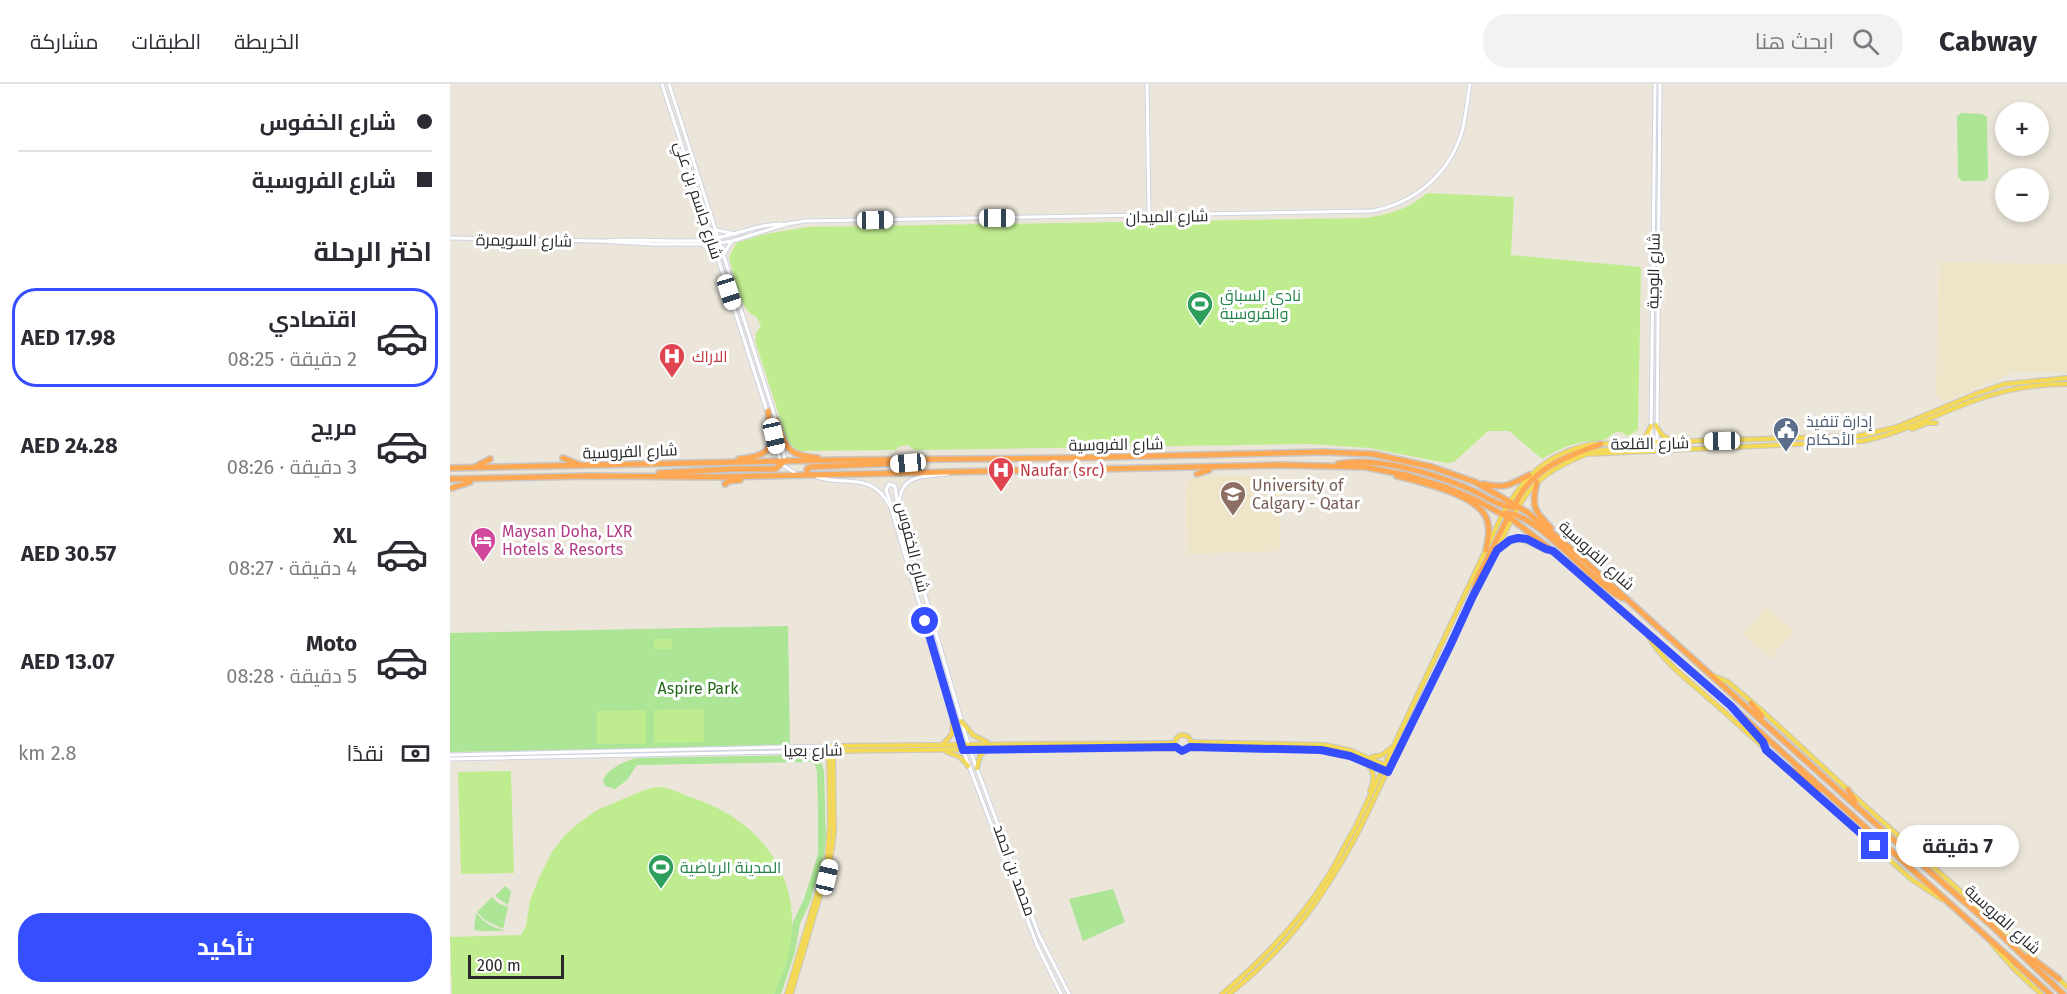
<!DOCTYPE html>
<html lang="ar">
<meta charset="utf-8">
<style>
:root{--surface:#fff;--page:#f2f2f3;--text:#2b2b33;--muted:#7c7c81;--line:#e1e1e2;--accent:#354eff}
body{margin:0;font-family:"Fira Sans",Cairo,sans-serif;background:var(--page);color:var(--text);direction:rtl;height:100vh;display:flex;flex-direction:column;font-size:22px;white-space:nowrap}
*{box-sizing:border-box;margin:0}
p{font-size:20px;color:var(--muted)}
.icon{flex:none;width:33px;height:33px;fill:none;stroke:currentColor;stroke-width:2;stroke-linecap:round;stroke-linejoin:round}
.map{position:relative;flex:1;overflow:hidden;direction:ltr}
.details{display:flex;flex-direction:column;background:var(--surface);width:450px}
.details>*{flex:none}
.top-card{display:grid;align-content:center;height:132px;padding:0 18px;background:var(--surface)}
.fabs{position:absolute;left:1545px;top:18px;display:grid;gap:12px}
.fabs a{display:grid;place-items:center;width:54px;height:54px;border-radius:50%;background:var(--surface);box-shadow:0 3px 9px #0003;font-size:30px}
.scale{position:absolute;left:18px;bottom:15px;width:96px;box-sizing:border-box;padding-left:6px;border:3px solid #292929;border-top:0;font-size:16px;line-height:21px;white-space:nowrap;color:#292929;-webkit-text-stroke:4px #fff;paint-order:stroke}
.end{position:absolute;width:27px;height:27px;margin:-14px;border:8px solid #354eff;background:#fff;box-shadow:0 0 0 3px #fff}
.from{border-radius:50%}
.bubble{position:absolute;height:42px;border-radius:21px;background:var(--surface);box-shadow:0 3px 9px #0003;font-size:20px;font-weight:700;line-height:42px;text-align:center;direction:rtl}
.car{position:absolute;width:18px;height:36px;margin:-18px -9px;border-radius:8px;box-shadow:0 0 4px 2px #0007;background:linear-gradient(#fff 24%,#345 0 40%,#fff 0 76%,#345 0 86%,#fff 0)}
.top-card b{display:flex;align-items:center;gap:21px;height:57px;font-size:22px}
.top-card b+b{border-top:2px solid var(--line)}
.top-card i{width:15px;height:15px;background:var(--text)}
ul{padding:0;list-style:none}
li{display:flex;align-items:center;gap:18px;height:99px;margin:0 12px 9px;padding:0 6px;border:3px solid transparent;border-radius:24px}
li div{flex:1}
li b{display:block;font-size:22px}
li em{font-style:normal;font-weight:700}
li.current{border-color:var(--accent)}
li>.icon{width:54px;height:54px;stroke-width:1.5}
h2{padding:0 18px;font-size:27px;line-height:72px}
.pay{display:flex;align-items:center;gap:15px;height:66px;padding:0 18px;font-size:22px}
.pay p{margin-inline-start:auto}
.button{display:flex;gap:12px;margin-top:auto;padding:12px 18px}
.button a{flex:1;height:69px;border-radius:24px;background:var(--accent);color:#fff;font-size:24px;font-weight:700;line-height:69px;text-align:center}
header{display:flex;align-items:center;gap:36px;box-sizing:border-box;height:84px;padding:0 30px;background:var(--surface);border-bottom:2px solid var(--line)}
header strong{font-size:28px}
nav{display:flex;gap:33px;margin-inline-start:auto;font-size:21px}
.search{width:420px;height:54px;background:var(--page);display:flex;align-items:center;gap:15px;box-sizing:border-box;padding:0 21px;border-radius:24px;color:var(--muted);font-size:22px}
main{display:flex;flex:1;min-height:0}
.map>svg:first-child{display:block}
.education{fill:#eee5c9}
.green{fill:#abe595}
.pitch{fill:#c0ec90}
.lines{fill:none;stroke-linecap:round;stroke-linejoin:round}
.minor-casing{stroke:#d0d2e3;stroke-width:5}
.major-casing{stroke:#c7c7c7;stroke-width:6}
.highway-casing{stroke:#c7c7c7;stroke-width:8}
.minor{stroke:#fff;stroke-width:3}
.major{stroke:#f4d957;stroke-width:4}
.highway{stroke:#ffa853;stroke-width:5}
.route{stroke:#354eff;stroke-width:8}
.labels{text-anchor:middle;stroke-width:6;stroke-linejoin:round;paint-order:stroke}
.street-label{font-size:16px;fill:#292929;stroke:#fff}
.leisure-label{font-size:16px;fill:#27864d;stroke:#fff;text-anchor:start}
.health-label{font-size:16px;fill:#be3a42;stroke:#fff;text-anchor:start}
.service-label{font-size:16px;fill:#4e5e75;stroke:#fff;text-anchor:start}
.education-label{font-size:16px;fill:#785e54;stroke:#fff;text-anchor:start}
.hotel-label{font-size:16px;fill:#b23c85;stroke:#fff;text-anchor:start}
.park-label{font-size:16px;fill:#236818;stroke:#fff}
</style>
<header>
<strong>Cabway</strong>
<div class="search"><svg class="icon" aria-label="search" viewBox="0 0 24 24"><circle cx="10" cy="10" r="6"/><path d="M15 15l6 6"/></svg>ابحث هنا</div>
<nav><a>الخريطة</a><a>الطبقات</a><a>مشاركة</a></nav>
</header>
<main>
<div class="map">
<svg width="1617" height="910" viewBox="0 0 1617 910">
<rect width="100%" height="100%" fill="#ece6da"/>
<g class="education">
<polygon points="1489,178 1617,180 1617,289 1564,288 1495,318 1486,311"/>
<polygon points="810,392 810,394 825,394 829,398 830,467 737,470 736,399 743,393"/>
<polygon points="1317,523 1344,547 1320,575 1293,549"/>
</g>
<g class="green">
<polygon points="1512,29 1532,30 1537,33 1538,94 1534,97 1512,97 1508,93 1507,32"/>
<polygon points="338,542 340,662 0,668 0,549"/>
<path d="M 361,671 L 371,676 L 374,687 L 376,754 L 374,771 L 360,818 L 350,840 L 345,868 L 331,910 L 324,910 L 335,881 L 343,838 L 354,815 L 368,770 L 368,729 L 367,687 L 365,681 L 360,678 L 187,681 L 177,696 L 165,705 L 155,702 L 153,696 C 159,684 173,678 186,674 Z"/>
<polygon points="55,802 61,807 58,821 45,812"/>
<polygon points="663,805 675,838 633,857 619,815"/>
<polygon points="42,813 48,819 58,823 53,845 35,836 27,828"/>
<path d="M 26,829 C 36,840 41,843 56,847 L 31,847 L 24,846 Z"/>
</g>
<g class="pitch">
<path d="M 977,109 L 1064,113 L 1061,171 L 1191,183 L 1188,346 L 1178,352 C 1164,342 1164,352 1153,356 C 1147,358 1139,357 1133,358 C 1118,361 1105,367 1092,375 L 1059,347 L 1038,347 L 1004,378 L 996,379 L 919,364 L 859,360 L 465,366 L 458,361 L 448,363 L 446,366 L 349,367 L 339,362 L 305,257 L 306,249 L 311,242 L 307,233 C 289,228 284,191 279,174 L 286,159 L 315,150 L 357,143 L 916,134 C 939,130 960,125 977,109 Z"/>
<rect x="204" y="555" width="18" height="10"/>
<polygon points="254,625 254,658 204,659 204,626"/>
<polygon points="196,626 196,660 147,660 147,627"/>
<polygon points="61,687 64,789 11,790 8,688"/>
<path d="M 208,703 C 220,703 231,710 243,714 C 307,735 350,787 341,857 C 339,876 331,893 324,910 L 2,910 L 0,853 L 71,851 L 76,842 L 80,816 L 89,794 L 102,768 L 114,752 L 130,738 L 149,725 L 197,705 Z"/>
</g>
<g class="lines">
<g class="minor-casing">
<g id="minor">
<polyline points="212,0 317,327"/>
<polyline points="219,0 326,336"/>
<polyline points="697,0 699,132"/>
<polyline points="1205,0 1201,355 1204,361 1214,366"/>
<polyline points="266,146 286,150"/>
<polyline points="0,154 148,157"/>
<path d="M 149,157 L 203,160 L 263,160 L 282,157 L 337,140 L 355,137 L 922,127 C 964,119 997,92 1011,51 C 1016,35 1017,17 1020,0"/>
<path d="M 155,157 C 188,154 221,159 254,156 C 281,154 305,140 332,140"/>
<polyline points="254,162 266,170"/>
<polyline points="274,170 281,158"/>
<polyline points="322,345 331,380 345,389"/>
<polyline points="330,354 335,376"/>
<polyline points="1207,358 1210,0"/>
<path d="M 498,390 C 473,393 450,389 449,421 L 520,666 L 589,851 L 619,910"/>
<path d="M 367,393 C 399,403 421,386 441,424 L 513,666 L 587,861 L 611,910"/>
<polyline points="445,432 436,406 439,400 445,402 447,417"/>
<polyline points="0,671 379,662"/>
<polyline points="0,675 379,667"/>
</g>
</g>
<g class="major-casing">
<g id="major">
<path d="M 1206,341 C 1211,353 1217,356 1229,356"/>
<polyline points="1462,345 1477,339 1486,339"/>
<polyline points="1186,357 1195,354 1201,342"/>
<polyline points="1218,366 1218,362 1238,360"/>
<path d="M 1140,369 C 1158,362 1195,368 1206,359"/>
<path d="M 1198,552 C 1214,579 1239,597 1263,618 C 1283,635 1302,654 1322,670 L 1461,795 L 1493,816"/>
<polyline points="1262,591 1278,598 1310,625 1398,706"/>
<polyline points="511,637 523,651 537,658"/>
<circle cx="733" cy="659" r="8"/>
<polyline points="741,658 875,661 902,667 937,682"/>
<polyline points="494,659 502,650 503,634"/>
<polyline points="740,663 871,666 900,672 934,686"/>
<polyline points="370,667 375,670 378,675"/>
<polyline points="379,667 726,663"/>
<polyline points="497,668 510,673 518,682"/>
<polyline points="922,673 932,671 941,664"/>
<path d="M 916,679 C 925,687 925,696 920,707"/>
<polyline points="527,684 530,672 535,667"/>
<polyline points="1403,711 1585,874"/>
<polyline points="1542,860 1565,886 1591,910"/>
<polyline points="1609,895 1617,903"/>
<polyline points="337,910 377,776 380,740 379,662 724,659"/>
<polyline points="341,910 380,778 384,748 383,665"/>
<path d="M 772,910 C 814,875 851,836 880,789 C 889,774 896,758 905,744 L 1053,429 C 1075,391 1098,369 1143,360 L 1409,352 L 1447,343 L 1528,309 L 1555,300 L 1617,294"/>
<path d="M 779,910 C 823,876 858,834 886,787 C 905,757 919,726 934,694 C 968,626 1000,557 1035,490 C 1049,464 1062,428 1080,406 C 1095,388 1115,378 1137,370 L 1413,357 C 1453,349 1488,329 1526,316 C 1555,305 1586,300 1617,300"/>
</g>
</g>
<g class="highway-casing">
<g id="highway">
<path d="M 326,336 C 337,365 336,371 368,374"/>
<polyline points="113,374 130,381"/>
<path d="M 289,375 C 327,372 322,359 318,327"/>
<path d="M 888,380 C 926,372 982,389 1017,404 C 1032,410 1053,426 1068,423"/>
<polyline points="25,383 40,375"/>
<polyline points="0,384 388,376 614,374 874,368 923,370 982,383 1025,398 1077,428 1128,471 1446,758 1541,841 1613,910"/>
<polyline points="209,389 282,385 325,385 335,377"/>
<polyline points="747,390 759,386"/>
<polyline points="357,391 357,385 360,383 450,379"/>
<path d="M 947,392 C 970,398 1025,410 1036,433 C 1041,444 1038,455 1036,466"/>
<polyline points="0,395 137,392 271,393 828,381 915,383 956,391 998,404 1024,415 1063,436 1103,467 1281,622 1600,910"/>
<path d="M 1087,398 C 1081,422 1084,427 1101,444"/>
<polyline points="275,400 279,397 290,396"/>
<path d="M 1033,400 C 1054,405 1061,401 1079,391"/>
<polyline points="2,404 20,398"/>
<path d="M 1064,424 C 1077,386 1117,372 1151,360"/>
<path d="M 1055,429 C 1085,427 1142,499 1172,514"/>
<path d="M 1047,466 C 1069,444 1076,458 1098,466"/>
<polyline points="1022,514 1026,497 1059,431"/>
<polyline points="1301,619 1312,632"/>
<polyline points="1297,641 1313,658 1316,666"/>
<polyline points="1334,682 1346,688 1369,707"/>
<polyline points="1398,706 1405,717"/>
<polyline points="1579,872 1609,895"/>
</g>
</g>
<use href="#minor" class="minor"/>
<use href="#major" class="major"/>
<use href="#highway" class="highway"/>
</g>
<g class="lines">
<polyline class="route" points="475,537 513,666 726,663 732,667 740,663 871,666 900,672 938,688 1000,562 1022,514 1047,466 1060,456 1068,454 1077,455 1096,465 1103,467 1281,622 1313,658 1316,666 1425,762"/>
</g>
<defs>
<g id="stadium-pin" transform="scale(1.35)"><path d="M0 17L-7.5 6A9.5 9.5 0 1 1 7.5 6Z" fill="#2e9e5b" stroke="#fff"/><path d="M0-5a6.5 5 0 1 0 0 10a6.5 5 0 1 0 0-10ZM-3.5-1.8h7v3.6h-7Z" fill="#fff"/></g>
<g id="hospital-pin" transform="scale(1.35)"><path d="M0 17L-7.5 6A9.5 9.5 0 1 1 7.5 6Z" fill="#e0444e" stroke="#fff"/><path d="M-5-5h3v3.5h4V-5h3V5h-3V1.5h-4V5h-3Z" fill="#fff"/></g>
<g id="civic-pin" transform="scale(1.35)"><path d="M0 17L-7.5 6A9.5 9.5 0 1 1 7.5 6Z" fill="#5c6f8a" stroke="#fff"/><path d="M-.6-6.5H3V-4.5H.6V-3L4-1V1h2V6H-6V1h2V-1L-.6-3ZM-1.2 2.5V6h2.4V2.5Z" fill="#fff"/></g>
<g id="university-pin" transform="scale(1.35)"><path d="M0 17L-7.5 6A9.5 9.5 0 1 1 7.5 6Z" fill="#8d6e63" stroke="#fff"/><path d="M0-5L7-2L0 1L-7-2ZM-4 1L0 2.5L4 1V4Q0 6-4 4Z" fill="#fff"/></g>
<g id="hotel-pin" transform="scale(1.35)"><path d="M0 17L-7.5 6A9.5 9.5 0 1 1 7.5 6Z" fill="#d1479c" stroke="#fff"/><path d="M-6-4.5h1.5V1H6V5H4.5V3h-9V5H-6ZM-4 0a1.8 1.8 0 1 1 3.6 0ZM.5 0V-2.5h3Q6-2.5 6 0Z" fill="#fff"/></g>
</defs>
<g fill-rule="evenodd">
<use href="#stadium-pin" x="750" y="220"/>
<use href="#hospital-pin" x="222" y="272"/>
<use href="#civic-pin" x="1336" y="346"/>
<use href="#hospital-pin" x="551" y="386"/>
<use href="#university-pin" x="783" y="410"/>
<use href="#hotel-pin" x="33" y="456"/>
<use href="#stadium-pin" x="211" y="783"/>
</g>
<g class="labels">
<g class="street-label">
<text transform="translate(249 116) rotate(72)" y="6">شارع جاسم بن علي</text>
<text transform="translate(717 132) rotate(-1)" y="6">شارع الميدان</text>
<text transform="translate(74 156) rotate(1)" y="6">شارع السويمرة</text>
<text transform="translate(1203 187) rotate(-89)" y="6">شارع الوجبة</text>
<text transform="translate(1200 359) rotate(-1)" y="6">شارع القلعة</text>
<text transform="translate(666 360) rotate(-1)" y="6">شارع الفروسية</text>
<text transform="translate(180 367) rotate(-2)" y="6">شارع الفروسية</text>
<text transform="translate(463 463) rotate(76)" y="6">شارع الخفوس</text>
<text transform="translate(1147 471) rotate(42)" y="6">شارع الفروسية</text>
<text transform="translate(363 666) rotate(-1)" y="6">شارع بعيا</text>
<text transform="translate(565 786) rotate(70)" y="6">محمد بن احمد</text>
<text transform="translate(1553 835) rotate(42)" y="6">شارع الفروسية</text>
</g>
<g class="leisure-label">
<text x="770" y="217">نادي السباق<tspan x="770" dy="18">والفروسية</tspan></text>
<text x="230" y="789">المدينة الرياضية</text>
</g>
<g class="health-label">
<text x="242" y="278">الاراك</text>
<text x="570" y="392">Naufar (src)</text>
</g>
<g class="service-label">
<text x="1356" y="343">إدارة تنفيذ<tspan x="1356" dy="18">الأحكام</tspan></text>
</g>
<g class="education-label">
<text x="802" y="407">University of<tspan x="802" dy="18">Calgary - Qatar</tspan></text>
</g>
<g class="hotel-label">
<text x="52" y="453">Maysan Doha, LXR<tspan x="52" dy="18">Hotels &amp; Resorts</tspan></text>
</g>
<g class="park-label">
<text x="248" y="610">Aspire Park</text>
</g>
</g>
</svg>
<div class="fabs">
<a>+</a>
<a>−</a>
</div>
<div class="scale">200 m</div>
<i class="end from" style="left:475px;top:537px"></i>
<i class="end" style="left:1425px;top:762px"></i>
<div class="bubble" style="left:1446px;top:741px;width:123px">7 دقيقة</div>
<i class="car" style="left:547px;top:134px;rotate:90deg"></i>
<i class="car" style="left:425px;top:136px;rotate:89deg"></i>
<i class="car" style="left:279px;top:208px;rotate:162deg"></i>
<i class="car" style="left:324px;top:352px;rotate:167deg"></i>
<i class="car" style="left:1272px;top:357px;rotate:269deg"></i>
<i class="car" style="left:458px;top:379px;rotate:265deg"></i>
<i class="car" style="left:377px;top:793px;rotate:13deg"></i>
</div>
<section class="details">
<div class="top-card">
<b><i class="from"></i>شارع الخفوس</b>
<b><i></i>شارع الفروسية</b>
</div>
<h2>اختر الرحلة</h2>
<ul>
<li class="current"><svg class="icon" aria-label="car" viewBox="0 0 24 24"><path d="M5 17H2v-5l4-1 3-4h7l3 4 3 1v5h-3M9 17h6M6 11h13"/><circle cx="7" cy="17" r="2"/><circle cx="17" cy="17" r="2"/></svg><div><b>اقتصادي</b><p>2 دقيقة · 08:25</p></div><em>AED 17.98</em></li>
<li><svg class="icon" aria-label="car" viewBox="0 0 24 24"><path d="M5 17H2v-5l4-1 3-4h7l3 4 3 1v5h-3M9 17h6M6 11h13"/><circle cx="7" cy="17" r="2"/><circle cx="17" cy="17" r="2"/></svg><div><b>مريح</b><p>3 دقيقة · 08:26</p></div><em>AED 24.28</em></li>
<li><svg class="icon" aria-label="car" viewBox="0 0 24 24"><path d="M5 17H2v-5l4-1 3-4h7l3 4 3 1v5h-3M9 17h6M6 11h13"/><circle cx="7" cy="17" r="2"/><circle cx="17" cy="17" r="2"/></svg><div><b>XL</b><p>4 دقيقة · 08:27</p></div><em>AED 30.57</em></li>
<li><svg class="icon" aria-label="car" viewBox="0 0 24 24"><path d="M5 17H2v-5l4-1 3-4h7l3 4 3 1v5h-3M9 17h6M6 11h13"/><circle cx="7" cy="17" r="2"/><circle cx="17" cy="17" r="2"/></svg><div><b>Moto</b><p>5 دقيقة · 08:28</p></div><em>AED 13.07</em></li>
</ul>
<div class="pay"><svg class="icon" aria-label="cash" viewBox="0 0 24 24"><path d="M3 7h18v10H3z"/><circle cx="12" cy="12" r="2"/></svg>نقدًا<p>2.8 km</p></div>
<div class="button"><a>تأكيد</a></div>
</section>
</main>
